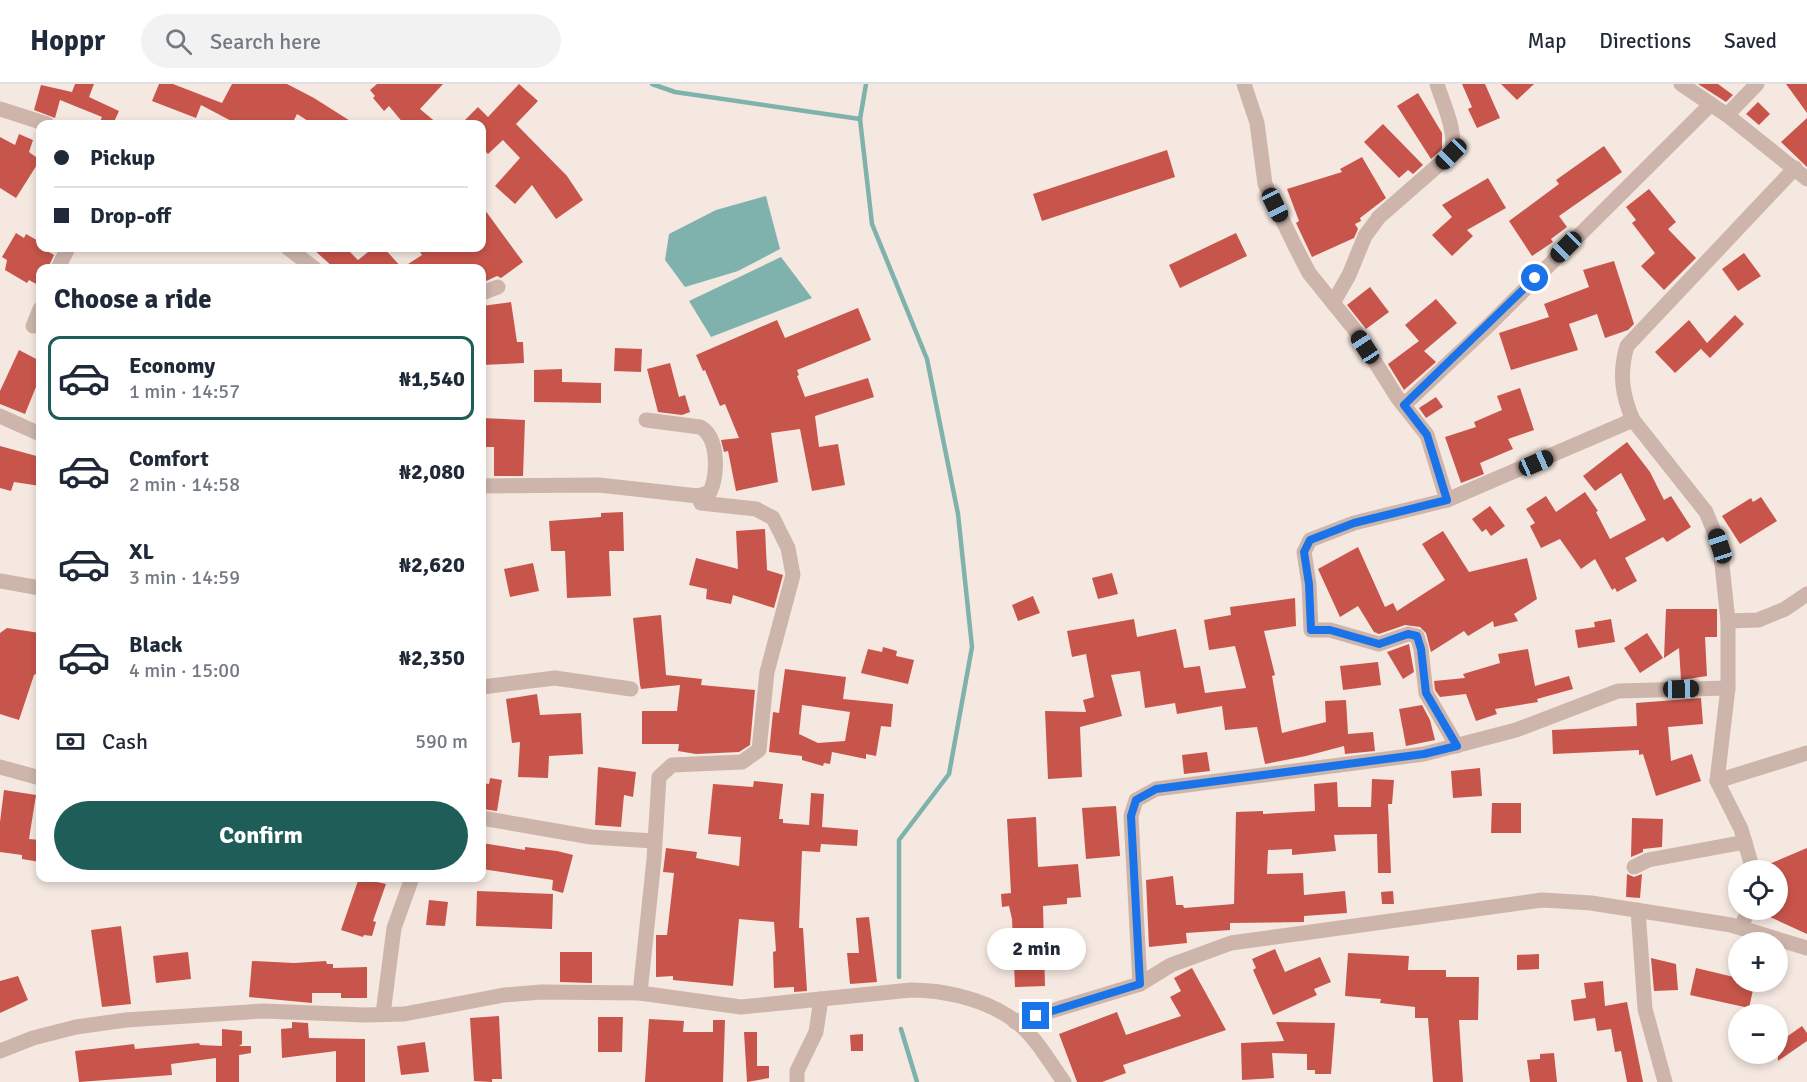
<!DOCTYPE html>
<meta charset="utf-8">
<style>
:root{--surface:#fff;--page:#f2f2f3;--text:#1f2937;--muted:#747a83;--line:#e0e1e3;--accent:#1f5d58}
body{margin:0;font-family:Signika,sans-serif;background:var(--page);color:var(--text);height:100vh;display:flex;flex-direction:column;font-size:22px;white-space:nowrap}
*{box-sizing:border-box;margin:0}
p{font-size:20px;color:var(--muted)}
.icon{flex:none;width:33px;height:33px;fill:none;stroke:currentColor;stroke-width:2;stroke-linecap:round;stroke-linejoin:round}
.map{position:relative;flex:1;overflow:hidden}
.side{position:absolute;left:36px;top:180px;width:450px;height:618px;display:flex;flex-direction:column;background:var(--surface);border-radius:12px;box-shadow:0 3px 9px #0003}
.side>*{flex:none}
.guide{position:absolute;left:36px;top:36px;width:450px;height:132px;border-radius:12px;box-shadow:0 3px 9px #0003;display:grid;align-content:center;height:132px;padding:0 18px;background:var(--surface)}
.controls{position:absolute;left:1728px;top:776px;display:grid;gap:12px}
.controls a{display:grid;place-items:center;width:60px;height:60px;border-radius:50%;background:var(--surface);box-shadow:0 3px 9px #0003;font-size:30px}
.end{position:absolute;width:27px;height:27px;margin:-14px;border:8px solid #1a73e8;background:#fff;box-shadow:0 0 0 3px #fff}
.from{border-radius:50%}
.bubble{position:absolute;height:42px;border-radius:21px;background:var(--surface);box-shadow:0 3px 9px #0003;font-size:20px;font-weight:700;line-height:42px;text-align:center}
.car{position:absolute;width:18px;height:36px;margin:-18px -9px;border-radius:8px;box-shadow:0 0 4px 2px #0007;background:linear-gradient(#222 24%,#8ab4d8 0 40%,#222 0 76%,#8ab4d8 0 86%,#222 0)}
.guide b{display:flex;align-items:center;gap:21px;height:57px;font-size:22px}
.guide b+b{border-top:2px solid var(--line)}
.guide i{width:15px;height:15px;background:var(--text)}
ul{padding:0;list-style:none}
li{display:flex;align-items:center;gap:18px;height:84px;margin:0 12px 9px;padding:0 6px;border:3px solid transparent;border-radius:12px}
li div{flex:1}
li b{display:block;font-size:22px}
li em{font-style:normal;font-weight:700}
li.active{border-color:var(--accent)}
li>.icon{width:54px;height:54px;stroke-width:1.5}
h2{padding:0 18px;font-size:27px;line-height:72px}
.pay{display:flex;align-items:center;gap:15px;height:66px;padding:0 18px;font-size:22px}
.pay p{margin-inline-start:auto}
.action{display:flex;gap:12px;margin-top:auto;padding:12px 18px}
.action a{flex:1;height:69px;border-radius:36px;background:var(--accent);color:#fff;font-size:24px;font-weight:700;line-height:69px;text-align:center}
header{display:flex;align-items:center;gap:36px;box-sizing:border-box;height:84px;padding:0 30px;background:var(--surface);border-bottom:2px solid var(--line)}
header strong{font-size:28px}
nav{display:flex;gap:33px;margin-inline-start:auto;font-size:21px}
.search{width:420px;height:54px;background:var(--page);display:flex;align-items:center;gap:15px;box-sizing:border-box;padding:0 21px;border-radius:33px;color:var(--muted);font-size:22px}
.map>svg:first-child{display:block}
.water{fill:#7fb2ac}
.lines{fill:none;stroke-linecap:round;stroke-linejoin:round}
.stream{stroke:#7fb2ac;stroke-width:4.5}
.building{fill:#c8554b;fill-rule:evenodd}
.minor{stroke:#cdb5ab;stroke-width:15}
.route{stroke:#1a73e8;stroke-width:8}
</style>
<header>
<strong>Hoppr</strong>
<div class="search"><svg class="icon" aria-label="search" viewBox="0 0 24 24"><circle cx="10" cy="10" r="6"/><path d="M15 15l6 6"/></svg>Search here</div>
<nav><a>Map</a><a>Directions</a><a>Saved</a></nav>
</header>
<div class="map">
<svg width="1807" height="998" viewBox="0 0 1807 998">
<rect width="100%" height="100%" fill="#f4e8e0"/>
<g class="water">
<polygon points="766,112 780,165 738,187 685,203 665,176 669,150 716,126"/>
<polygon points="781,173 812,214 711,253 689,217"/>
</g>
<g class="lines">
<g class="stream">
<polyline points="652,0 675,8 860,35"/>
<polyline points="866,0 860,35 872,140 927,275 958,430 972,563 949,690 899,756 899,893"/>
<polyline points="901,945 917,998"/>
</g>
</g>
<g class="building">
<polygon points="75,0 94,0 89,13 119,27 113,40 99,40 102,33 60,16 55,34 34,26 41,1 72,8"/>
<polygon points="159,0 173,0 222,19 232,0 287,0 314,14 355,40 313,40 297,30 292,40 237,40 201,21 196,34 152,17"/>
<polygon points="377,0 443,0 420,25 438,40 404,40 389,22 384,27 373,14 375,12 370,6"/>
<polygon points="519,0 538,17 516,40 567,92 583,116 556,135 532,101 515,120 495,102 520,74 503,56 488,70 482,64 482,40 461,40 478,23 488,33"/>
<polygon points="1462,0 1485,0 1500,34 1477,44 1468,25 1472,23"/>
<polygon points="1501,0 1534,0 1517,16"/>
<polygon points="1698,0 1718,0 1733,11 1726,18"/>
<polygon points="1786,0 1807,0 1807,29"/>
<polygon points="1418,9 1442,49 1442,65 1431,75 1397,22"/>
<polygon points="1758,18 1770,30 1759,41 1746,30"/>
<polygon points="1807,34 1807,83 1781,58"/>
<polygon points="1383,40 1423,81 1413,90 1408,86 1399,94 1364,58"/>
<polygon points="19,50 33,56 29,68 40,76 16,114 0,104 0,53 15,61"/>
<polygon points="1604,62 1622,88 1559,132 1567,143 1551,155 1553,158 1532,172 1509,137 1559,100 1556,96"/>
<polygon points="1167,66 1175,93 1042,137 1033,110"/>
<polygon points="1362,73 1386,114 1360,134 1361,137 1355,140 1358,145 1354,154 1312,173 1296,139 1299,137 1287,105 1342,88 1340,85"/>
<polygon points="1488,94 1506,124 1467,146 1473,152 1452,172 1432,151 1452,133 1442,121"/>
<polygon points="1649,105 1676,138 1668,145 1696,174 1664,206 1641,182 1655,169 1632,139 1636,136 1626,123"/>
<polygon points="482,122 523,178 501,194 497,192 482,199 482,184 334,184 312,164 346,164 358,176 373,164 384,164 402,184 422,171 420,168 428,164 482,164"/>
<polygon points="16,149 24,154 26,150 40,158 38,162 54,171 48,184 40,184 40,202 29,196 27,199 5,186 7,176 2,173"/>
<polygon points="1236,149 1247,172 1180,204 1169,181"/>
<polygon points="1744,169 1761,192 1738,207 1722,185"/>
<polygon points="1614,177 1634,240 1628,246 1605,254 1597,230 1569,240 1578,266 1511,286 1499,249 1549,233 1544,220 1589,203 1583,186"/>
<polygon points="1370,203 1389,228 1366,245 1347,221"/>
<polygon points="1436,215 1457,239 1424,267 1436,278 1404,306 1388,280 1419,257 1405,241"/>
<polygon points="511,218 517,258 523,258 524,279 482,281 482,222"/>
<polygon points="858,224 871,256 797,286 799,291 797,292 805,313 868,294 874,313 815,332 819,363 838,360 845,401 812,407 800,345 771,349 778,398 736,407 728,367 724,368 721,356 739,354 725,320 720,322 705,286 703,287 696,271 777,236 785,254"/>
<polygon points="1735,231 1744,240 1710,274 1701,265 1703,263 1675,289 1655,268 1689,236 1707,259"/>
<polygon points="615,264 642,265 641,288 614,287"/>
<polygon points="19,266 40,277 40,293 25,330 0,320 0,307"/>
<polygon points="670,279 679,313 685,311 690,328 682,331 658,328 647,285"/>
<polygon points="562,285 562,298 601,299 601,319 534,318 534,286"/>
<polygon points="1520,304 1534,346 1508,355 1513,365 1480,379 1484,390 1461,399 1445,353 1476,343 1474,338 1502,326 1497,312"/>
<polygon points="1436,313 1443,323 1426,334 1419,324"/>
<polygon points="482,334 525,336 523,392 494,392 494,363 484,363"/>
<polygon points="1627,358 1650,388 1664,416 1671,412 1691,443 1667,458 1663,453 1625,474 1637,497 1617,508 1615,504 1612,506 1595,475 1581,485 1560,455 1541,464 1530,442 1535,439 1526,425 1546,412 1556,428 1585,408 1598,427 1596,428 1610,455 1646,436 1621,389 1595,407 1583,392"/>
<polygon points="0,362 40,373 40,402 14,398 11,407 0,404"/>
<polygon points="1761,413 1777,437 1740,460 1722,432 1751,414 1753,418"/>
<polygon points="1490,422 1505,442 1491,452 1486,445 1482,448 1472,435"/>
<polygon points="623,428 624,467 609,467 611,512 567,514 565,467 551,467 549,437 601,433 601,429"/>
<polygon points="765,445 767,486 783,491 774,524 733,511 731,520 706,515 707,505 689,501 696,474 738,485 736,447"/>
<polygon points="1443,447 1469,488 1527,474 1537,515 1514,530 1518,537 1494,543 1493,537 1468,552 1464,547 1431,568 1426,549 1420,543 1405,541 1379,550 1374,548 1358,522 1340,533 1318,485 1358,463 1385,523 1393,519 1397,527 1445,496 1422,460"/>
<polygon points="533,479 539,507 510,513 504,485"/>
<polygon points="1112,489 1118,510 1098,515 1092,494"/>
<polygon points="1033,512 1040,529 1018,537 1012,521"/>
<polygon points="1295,514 1296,542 1264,547 1275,591 1272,592 1282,649 1326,638 1325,617 1346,616 1348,650 1373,648 1375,667 1345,670 1344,662 1306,672 1265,680 1257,643 1225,646 1222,622 1177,630 1175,619 1145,624 1140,587 1111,591 1122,632 1080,643 1082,693 1048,695 1045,627 1086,628 1083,616 1094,613 1086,570 1072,573 1067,547 1134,535 1137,553 1176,545 1184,584 1200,582 1205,609 1246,604 1235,562 1209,566 1204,536 1231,531 1230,523"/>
<polygon points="1666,525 1717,525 1717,553 1705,553 1707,592 1681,596 1679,564 1664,574"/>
<polygon points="661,531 666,591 702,595 701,601 755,606 750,661 739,668 696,670 678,667 679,660 642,660 642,627 677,627 680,601 641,605 640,601 633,534"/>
<polygon points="1611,535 1615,558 1578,564 1575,546 1595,543 1594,538"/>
<polygon points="7,544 40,549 40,587 34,591 19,636 0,630 0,549"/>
<polygon points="1647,549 1663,574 1640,589 1624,564"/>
<polygon points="1409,560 1414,588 1403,595 1387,568"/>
<polygon points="883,563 897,567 896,572 914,576 908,600 861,589 868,565 882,568"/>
<polygon points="1528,565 1535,602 1569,592 1573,605 1537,615 1538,618 1495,625 1497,630 1476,637 1466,610 1440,613 1435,606 1434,597 1465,594 1463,590 1500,579 1498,570"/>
<polygon points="1378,578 1381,601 1343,606 1340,582"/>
<path d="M 785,585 L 846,593 L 843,615 L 893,620 L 891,643 L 881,642 L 876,672 L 866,670 L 866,675 L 832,668 L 830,680 L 824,679 L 823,682 L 802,676 L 802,672 L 769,668 L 773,628 L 779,629 ZM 802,621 L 850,628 L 845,657 L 818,659 L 799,650 Z"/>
<polygon points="537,610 540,631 581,629 583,670 549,672 548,694 518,693 520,658 512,659 506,615"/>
<polygon points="1701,614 1703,640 1668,643 1671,677 1692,670 1701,697 1656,712 1643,670 1639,671 1639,666 1553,670 1552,646 1637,642 1636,619"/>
<polygon points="1422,621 1430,636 1435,656 1406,662 1399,625"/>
<polygon points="1207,668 1210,687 1184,690 1182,671"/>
<polygon points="598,683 636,688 633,713 624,711 621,743 595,741"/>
<polygon points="1480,684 1482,712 1453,714 1451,687"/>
<polygon points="490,694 502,696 497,727 482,725 482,699 489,700"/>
<polygon points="1372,695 1394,696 1392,720 1388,720 1391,789 1378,789 1377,750 1334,751 1336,767 1292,771 1292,765 1268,766 1267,790 1303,789 1304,811 1345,807 1347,829 1304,832 1304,838 1230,839 1230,846 1186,849 1187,859 1149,863 1146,796 1173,792 1176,821 1183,821 1184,824 1234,820 1236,728 1263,727 1263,730 1315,727 1314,700 1337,698 1338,723 1371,723"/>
<polygon points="754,697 783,700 779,735 783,735 783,739 809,741 811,709 824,710 822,743 858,746 857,762 821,760 820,768 802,767 799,844 803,844 807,907 794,908 794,903 774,904 773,868 776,867 774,838 739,835 733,902 673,896 673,892 656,893 656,851 667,851 674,789 663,788 666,764 697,768 696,774 739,782 741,753 708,750 713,700 753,703"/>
<polygon points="4,706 36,711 29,755 40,756 40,778 22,775 22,771 0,768 0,738"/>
<polygon points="1492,719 1521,719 1521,749 1491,749"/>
<polygon points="1116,722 1120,772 1086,775 1082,724"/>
<polygon points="1036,733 1038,783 1078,780 1081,813 1067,814 1067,820 1043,822 1045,902 1015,903 1012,835 1009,822 1002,823 1001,810 1011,809 1007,735"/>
<polygon points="1632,734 1663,735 1662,763 1643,765 1643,768 1631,773"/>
<polygon points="482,759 525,766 525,763 557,767 573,771 563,809 552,806 553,796 482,785"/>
<polygon points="1807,764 1807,850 1770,833 1773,825 1778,825 1778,786 1762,786 1762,783"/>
<polygon points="1627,790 1634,793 1642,790 1640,814 1626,813"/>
<polygon points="359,794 386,800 373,837 376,838 372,852 364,851 363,853 341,846"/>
<polygon points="477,807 553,810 552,845 476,842"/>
<polygon points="1393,807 1394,820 1382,820 1381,808"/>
<polygon points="429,816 448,818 445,842 426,841"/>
<polygon points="869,833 877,898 850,900 847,869 859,869 856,834"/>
<polygon points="121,842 131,920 102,923 91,846"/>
<polygon points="1275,865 1285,888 1320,873 1331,898 1314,905 1317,911 1273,931 1253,886 1256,884 1252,875"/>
<polygon points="188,868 191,895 156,899 153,872"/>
<polygon points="560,868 592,868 592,899 560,898"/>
<polygon points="1348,869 1409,872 1408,886 1446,886 1446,893 1479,893 1478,936 1459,936 1463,998 1433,998 1428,934 1415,934 1415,923 1380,919 1381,915 1345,912"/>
<polygon points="1539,870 1539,885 1517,886 1517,871"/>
<polygon points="1651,874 1676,880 1678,906 1654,907"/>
<polygon points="252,877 294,879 326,877 327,880 333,880 333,884 367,883 367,914 341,914 341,909 312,909 312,919 249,913"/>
<polygon points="1192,884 1226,946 1123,981 1126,989 1102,998 1077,998 1059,950 1117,928 1126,951 1181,932 1170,913 1181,907 1174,894"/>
<polygon points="1696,884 1738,894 1738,897 1755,897 1749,924 1690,911"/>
<polygon points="18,892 28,916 0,929 0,897"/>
<polygon points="1603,897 1605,922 1627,918 1643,998 1627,998 1621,967 1615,968 1611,945 1597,947 1595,934 1574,937 1571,916 1586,914 1584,899"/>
<polygon points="499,932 502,995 492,995 492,998 474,997 470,934"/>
<polygon points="598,933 623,933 622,968 598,968"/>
<polygon points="649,935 684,937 683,948 713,948 713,936 725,936 723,998 645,998"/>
<polygon points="292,938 308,939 309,954 365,955 365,998 336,998 336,967 282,974 281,945 292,944"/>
<polygon points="1276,938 1335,939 1331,990 1315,990 1315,986 1307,986 1307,970 1272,969 1274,994 1242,996 1241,959 1284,957"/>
<polygon points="1802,942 1807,949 1807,957 1778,977 1778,959"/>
<polygon points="222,945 242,947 242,960 239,962 251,962 251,969 239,971 239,998 216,998 216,974 171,980 172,991 79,998 75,967 134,960 135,965 199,959 200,961 222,962"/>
<polygon points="744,948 757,948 757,982 769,982 769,994 747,998"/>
<polygon points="863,950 863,967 851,967 850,951"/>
<polygon points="425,958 429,988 401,991 397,962"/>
<polygon points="1554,969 1557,998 1530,998 1527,976 1540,975 1540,970"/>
</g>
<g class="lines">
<g class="minor">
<polyline points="1244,0 1257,39 1265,100 1295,162 1309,189 1355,246 1397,313 1427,351 1447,416"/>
<polyline points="1681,0 1727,31 1807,95"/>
<polyline points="0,25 47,40"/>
<polyline points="1727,31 1757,0"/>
<polyline points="288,164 314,184"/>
<polyline points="58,184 68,164"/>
<polyline points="482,209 498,203"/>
<path d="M 1333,219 L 1349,191 L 1365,152 L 1379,133 L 1451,70 C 1458,49 1443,20 1437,0"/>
<polyline points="33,242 40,225"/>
<polyline points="1404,321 1489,241 1711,20"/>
<polyline points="0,332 40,350"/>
<path d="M 482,402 L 599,401 L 698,412 L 710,408 C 718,390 719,353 700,343 L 646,336"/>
<polyline points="0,497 40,504"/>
<polyline points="1728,537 1758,536 1785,525 1807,510"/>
<polyline points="482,603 555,594 631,605"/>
<polyline points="1457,662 1426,609 1421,565 1417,552 1408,550 1379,560 1330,546 1311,546 1309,500 1304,468 1310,456 1354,439 1447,416 1633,336"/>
<polyline points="0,683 40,694"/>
<polyline points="1717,697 1807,669"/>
<polyline points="482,734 591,753 654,757"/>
<polyline points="1634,783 1648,776 1745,758"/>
<path d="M 1753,786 L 1741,745 L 1717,697 L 1728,604 L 1728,537 L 1720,462 L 1706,428 L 1633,336 C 1622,311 1619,289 1627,262 L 1795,84"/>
<polyline points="1638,826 1645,925 1665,998"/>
<polyline points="1741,843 1749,825"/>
<polyline points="1140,900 1131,732 1136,716 1156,705 1424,670 1516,646 1618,607 1728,604"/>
<polyline points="640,909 654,775 659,693 672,681 742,678 759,666 767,588 793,491 788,464 773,434 756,425 701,419 698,412"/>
<polyline points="383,930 394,844 412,794"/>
<polyline points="1015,938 1140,900 1171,881 1231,859 1542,816 1591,819 1731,841 1807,864"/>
<path d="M 0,967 L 33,954 L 76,943 L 126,936 L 263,927 L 365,931 L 404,930 L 504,911 L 541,908 L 640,909 L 741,923 L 911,906 C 942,906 980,914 1008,932 C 1032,946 1048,976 1064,998"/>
<polyline points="797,998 797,987 816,948 821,915"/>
</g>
</g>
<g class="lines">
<polyline class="route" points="1036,932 1140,900 1131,732 1136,716 1156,705 1424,670 1457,662 1426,609 1421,565 1417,552 1408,550 1379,560 1330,546 1311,546 1309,500 1304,468 1310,456 1354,439 1447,416 1427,351 1404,321 1535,194"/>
</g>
</svg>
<div class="controls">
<a><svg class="icon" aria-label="locate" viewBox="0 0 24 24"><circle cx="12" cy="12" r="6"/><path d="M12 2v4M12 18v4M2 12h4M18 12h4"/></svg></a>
<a>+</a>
<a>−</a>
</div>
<i class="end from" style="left:1535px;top:194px"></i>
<i class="end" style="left:1036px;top:932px"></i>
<div class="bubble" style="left:987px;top:844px;width:99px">2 min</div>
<i class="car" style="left:1451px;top:70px;rotate:225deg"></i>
<i class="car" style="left:1275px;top:121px;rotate:154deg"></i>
<i class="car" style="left:1566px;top:163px;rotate:225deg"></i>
<i class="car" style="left:1365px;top:263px;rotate:327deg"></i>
<i class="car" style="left:1536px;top:379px;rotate:66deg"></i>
<i class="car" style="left:1720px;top:462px;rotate:342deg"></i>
<i class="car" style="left:1681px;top:605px;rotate:89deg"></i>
<div class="guide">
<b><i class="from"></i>Pickup</b>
<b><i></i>Drop-off</b>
</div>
<section class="side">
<h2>Choose a ride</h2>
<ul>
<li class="active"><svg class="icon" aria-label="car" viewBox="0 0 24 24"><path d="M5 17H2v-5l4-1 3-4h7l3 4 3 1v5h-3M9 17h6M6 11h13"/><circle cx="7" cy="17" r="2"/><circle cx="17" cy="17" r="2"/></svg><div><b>Economy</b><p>1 min · 14:57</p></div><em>₦1,540</em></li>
<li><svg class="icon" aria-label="car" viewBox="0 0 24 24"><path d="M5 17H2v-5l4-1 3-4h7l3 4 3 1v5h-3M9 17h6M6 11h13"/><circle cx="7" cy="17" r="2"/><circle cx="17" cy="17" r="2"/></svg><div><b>Comfort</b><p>2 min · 14:58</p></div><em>₦2,080</em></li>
<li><svg class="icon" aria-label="car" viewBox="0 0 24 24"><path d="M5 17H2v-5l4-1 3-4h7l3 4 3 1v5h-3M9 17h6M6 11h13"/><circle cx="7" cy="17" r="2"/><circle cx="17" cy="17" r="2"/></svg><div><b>XL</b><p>3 min · 14:59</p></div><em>₦2,620</em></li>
<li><svg class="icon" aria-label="car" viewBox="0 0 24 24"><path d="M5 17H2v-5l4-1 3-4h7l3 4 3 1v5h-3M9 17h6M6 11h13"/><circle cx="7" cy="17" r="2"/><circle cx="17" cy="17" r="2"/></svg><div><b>Black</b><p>4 min · 15:00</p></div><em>₦2,350</em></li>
</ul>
<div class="pay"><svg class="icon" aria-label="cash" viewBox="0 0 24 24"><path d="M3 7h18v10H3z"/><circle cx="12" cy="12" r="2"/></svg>Cash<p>590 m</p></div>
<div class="action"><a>Confirm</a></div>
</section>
</div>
